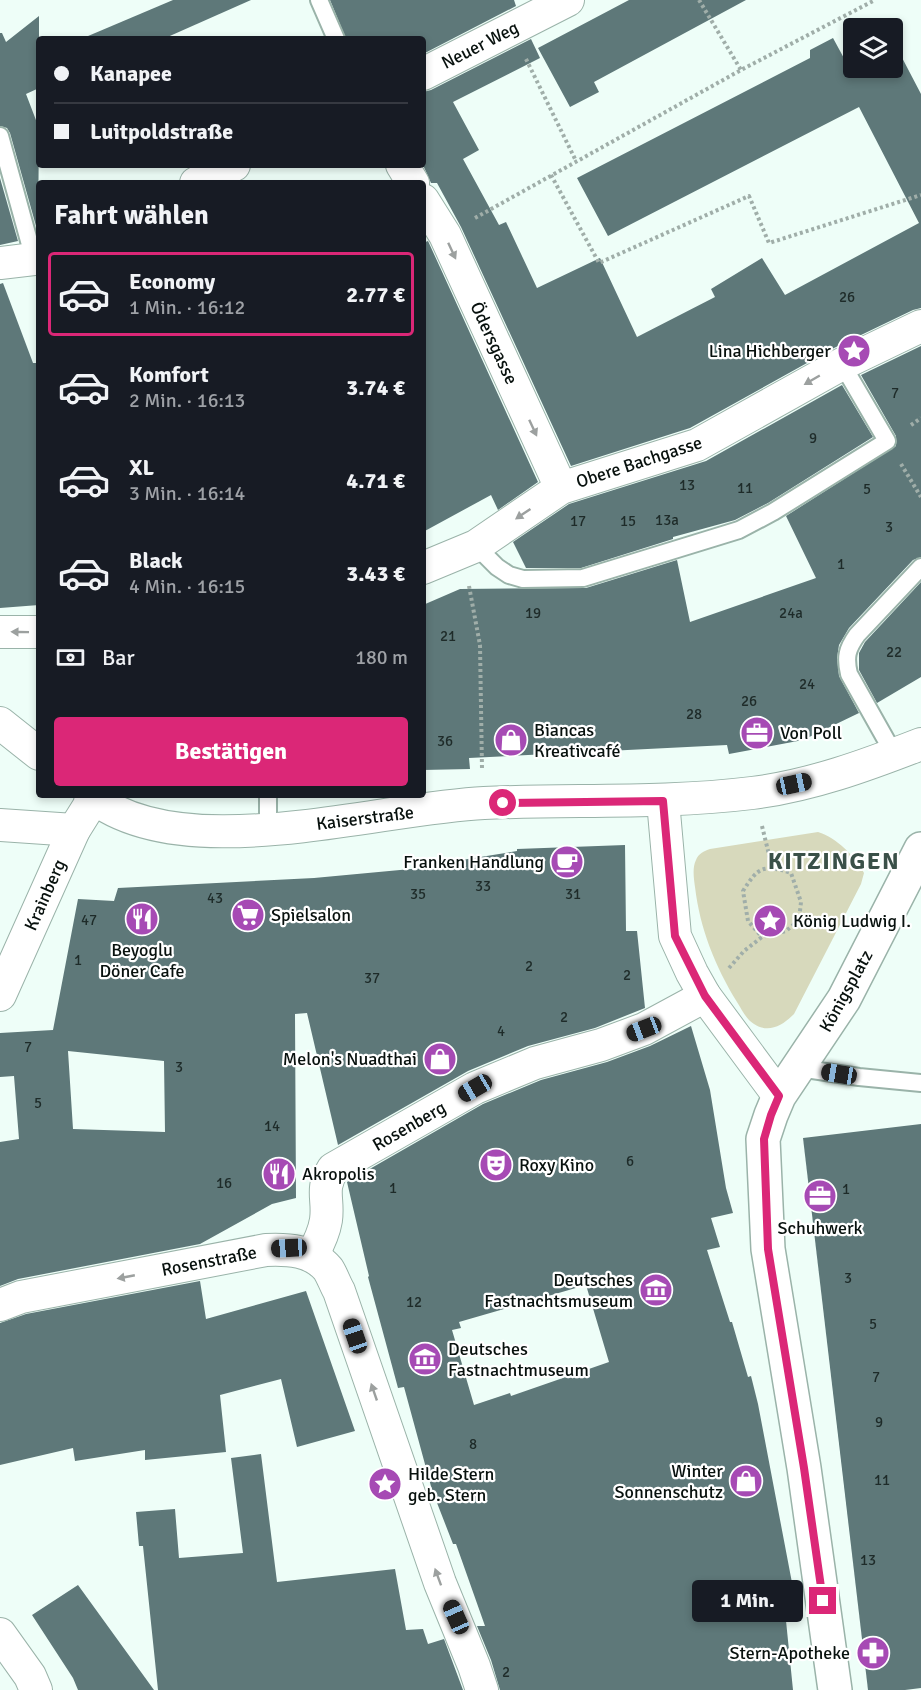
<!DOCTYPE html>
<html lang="de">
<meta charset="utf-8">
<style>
:root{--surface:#171b24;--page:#242831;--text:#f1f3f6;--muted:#9ea1a6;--line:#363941;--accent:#db2777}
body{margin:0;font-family:Signika,sans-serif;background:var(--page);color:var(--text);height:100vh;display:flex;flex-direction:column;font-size:22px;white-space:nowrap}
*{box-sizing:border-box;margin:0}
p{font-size:20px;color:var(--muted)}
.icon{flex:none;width:33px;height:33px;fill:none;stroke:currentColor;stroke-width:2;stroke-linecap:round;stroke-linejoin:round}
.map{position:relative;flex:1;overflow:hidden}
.details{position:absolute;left:36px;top:180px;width:390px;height:618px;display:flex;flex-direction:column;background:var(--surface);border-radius:6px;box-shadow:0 3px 9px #0003}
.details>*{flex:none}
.top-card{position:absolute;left:36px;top:36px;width:390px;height:132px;border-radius:6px;box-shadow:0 3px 9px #0003;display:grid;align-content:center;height:132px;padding:0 18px;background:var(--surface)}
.buttons{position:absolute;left:843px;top:18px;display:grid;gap:12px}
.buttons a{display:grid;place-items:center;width:60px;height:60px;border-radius:6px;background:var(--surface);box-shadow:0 3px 9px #0003;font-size:30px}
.end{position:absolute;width:27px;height:27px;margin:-14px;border:8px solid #db2777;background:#fff;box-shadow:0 0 0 3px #fff}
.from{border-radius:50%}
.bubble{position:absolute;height:42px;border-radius:6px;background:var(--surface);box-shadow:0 3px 9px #0003;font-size:20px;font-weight:700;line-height:42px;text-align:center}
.car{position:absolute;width:18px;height:36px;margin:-18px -9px;border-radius:8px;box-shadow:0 0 4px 2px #0007;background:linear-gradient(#222 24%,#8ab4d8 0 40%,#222 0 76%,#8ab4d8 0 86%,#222 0)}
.top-card b{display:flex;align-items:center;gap:21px;height:57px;font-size:22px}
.top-card b+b{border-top:2px solid var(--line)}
.top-card i{width:15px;height:15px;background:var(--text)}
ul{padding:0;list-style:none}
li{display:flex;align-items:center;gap:18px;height:84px;margin:0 12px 9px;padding:0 6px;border:3px solid transparent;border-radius:6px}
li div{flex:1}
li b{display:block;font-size:22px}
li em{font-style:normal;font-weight:700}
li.selected{border-color:var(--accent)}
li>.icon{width:54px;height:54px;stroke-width:1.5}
h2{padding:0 18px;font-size:27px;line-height:72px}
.pay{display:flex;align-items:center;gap:15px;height:66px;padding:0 18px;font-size:22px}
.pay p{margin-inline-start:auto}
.button{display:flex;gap:12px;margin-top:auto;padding:12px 18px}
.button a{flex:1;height:69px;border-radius:6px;background:var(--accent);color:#fff;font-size:24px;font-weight:700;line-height:69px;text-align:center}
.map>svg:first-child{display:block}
.green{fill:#d7d9bc}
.building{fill:#5e7879;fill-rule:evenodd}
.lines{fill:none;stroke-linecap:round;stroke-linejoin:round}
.lane-casing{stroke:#9ab3a9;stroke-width:20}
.street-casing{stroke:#9ab3a9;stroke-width:34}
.secondary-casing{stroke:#9ab3a9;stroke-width:36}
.path{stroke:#a0aea9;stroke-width:4;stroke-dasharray:3 3;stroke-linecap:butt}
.lane{stroke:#fff;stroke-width:16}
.street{stroke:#fff;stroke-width:32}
.secondary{stroke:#fff;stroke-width:33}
.oneway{fill:#9ca09f}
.route{stroke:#db2777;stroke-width:8}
.labels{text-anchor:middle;stroke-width:4.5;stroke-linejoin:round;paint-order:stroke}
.number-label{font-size:15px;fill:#1e2b29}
.street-label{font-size:18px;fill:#08110e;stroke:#fff}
.poi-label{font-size:18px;fill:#08110e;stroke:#fff;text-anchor:start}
.district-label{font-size:24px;font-weight:bold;letter-spacing:1.5px;fill:#3a5048;stroke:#fff}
</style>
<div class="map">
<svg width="921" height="1690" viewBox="0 0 921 1690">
<rect width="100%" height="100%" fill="#eefef8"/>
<path class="green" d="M 818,832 C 837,838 855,856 864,873 L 861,884 L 794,1014 C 783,1025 769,1034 754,1024 C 746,1019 742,1010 737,1002 C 715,966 700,929 695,887 C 694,879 692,868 696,860 C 698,854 704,851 710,849 Z"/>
<g class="building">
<polygon points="173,0 251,0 163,39 81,39"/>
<polygon points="330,0 514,0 516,6 423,54 423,39 346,39"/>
<polygon points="629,0 746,0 594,82 599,92 570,107 538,48"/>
<polygon points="39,16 39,88 26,94 39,128 38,233 10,133 7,128 0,126 0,33 2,33 6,42"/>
<polygon points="833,38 852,73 863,68 892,68 892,53 898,50 921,94 921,308 913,310 834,348 690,428 571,466 461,227 437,183 431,183 423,165 423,92 431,90 531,39 540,58 453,102 479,150 463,159 499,225 506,222 537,288 600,258 637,337 715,297 711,289 762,258 785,295 919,223 859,107 608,236 577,178 810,58 810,50"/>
<polygon points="0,178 18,241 0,245"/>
<polygon points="428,241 538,482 498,510 491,495 423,532 423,243"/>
<polygon points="3,283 33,363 39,363 39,605 0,608 0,284"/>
<polygon points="921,346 921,557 913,560 849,628 839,645 837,658 839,676 859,713 803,740 729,754 727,745 469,758 470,769 423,770 423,605 460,589 586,588 677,560 690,622 816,578 786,516 896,446 896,436 861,375"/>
<polygon points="842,385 873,437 768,503 735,520 673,537 673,539 581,568 526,568 513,542 569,504 706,461"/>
<polygon points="921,582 921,677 877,703 859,670 859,653 865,642"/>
<path d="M 625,845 L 626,931 L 637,931 L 645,1008 L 595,1028 L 528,1046 L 468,1071 L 338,1145 L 307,1013 L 295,1014 L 296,1198 L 272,1204 L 200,1244 L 18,1279 L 0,1286 L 0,1142 L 19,1139 L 14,1076 L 0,1077 L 0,1033 L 53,1030 L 78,899 L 114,901 L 118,888 L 314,878 L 443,866 L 443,863 L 517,851 L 517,849 ZM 68,1051 L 164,1061 L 165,1132 L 73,1129 Z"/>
<path d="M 691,1026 L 710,1090 L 726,1188 L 733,1213 L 711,1218 L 720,1247 L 707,1250 L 730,1322 L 732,1322 L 748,1377 L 751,1376 L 758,1404 L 793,1588 L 783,1591 L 793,1690 L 500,1690 L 491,1660 L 477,1626 L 485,1626 L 456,1544 L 453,1544 L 432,1490 L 404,1387 L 398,1388 L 368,1277 L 369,1276 L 347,1182 L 483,1104 L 541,1080 L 607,1062 L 650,1046 ZM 586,1285 L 609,1362 L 511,1396 L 510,1393 L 474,1405 L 452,1330 L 461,1328 L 459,1322 Z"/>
<polygon points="921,1124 921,1688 905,1690 868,1690 803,1138"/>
<polygon points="200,1281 206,1319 306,1291 355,1431 297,1447 281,1379 220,1395 226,1452 145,1460 145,1450 75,1461 73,1448 0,1465 0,1323 26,1314"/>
<polygon points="261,1454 277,1582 395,1569 406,1630 423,1629 428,1644 444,1639 463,1690 158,1690 143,1546 139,1546 136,1512 175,1509 179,1558 243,1553 231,1458"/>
<polygon points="78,1585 154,1690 78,1690 73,1678 32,1615"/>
</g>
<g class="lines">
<g class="lane-casing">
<g id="lane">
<polyline points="319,0 336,39"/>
<polyline points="0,136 34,259"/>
<polyline points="476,546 497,567 509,575 523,579 583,578 739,530 773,512 887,441 842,364"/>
<path d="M 894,754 L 849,674 C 845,657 847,649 857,635 L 921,567"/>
<polyline points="268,795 268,830"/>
<polyline points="799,1068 859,1077 921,1083"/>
</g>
</g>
<g class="street-casing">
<g id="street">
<polyline points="423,74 568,0"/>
<polyline points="402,165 413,183"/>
<polyline points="196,183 234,165"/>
<polyline points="423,200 445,235 561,488"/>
<polyline points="0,263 34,259 39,257"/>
<polyline points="423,568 476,546 561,488 697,445 842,364 921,326"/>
<polyline points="0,632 39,632"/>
<polyline points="0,723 39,754"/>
<path d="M 90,795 C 180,869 375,808 484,803 C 573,799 662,804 752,793 C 810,786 867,765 921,744"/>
<polyline points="663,801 675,936 692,973 705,996 779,1096"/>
<polyline points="0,825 74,830"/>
<polyline points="0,995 74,830 94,798"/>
<path d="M 312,1256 C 318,1245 324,1233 326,1220 C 329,1199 320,1190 333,1169 L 475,1088 L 535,1063 L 601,1045 L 644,1029 L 705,996"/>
<path d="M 0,1305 L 21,1297 L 266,1250 C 288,1249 312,1250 328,1269 C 332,1275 335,1284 339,1291 L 440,1583 L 474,1666 L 482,1690"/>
<polyline points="0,1634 30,1676 36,1690"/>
</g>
</g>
<g class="secondary-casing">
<polyline id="secondary" points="835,1690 804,1468 768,1249 763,1139 771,1115 779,1096 844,999 921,849"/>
</g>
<g class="path">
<polyline points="699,0 741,70"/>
<polyline points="526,59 576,161"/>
<polyline points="551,175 599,263 749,196 769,243 921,195"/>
<polyline points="475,218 741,70 875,0"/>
<polyline points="911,425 921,418"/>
<polyline points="901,464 921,497"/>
<polyline points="469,586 480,645 482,769"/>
<polyline points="762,826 772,867"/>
<path d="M 729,968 L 744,951 L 762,937 L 786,931 L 799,920 L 801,902 L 791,873 C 763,864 758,867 743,891 L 748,921 L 762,937"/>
</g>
<use href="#lane" class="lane"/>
<use href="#street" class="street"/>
<use href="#secondary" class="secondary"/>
</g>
<defs><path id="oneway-solid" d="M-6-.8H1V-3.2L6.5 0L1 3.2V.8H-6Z" transform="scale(1.5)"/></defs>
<g class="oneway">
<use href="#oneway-solid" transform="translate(452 251) rotate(65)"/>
<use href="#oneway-solid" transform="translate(812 380) rotate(150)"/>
<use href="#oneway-solid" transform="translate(533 428) rotate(65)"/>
<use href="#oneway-solid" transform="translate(523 514) rotate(146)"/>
<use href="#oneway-solid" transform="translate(20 632) rotate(-179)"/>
<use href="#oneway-solid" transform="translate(126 1277) rotate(169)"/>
<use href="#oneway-solid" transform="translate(374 1392) rotate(-109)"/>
<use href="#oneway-solid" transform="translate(438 1577) rotate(-110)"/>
</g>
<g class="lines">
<polyline class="route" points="503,803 663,801 675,936 705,996 779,1096 771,1115 764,1139 768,1249 804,1468 823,1601"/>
</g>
<defs>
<g id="sight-disc" transform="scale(1.725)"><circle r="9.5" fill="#a64ab4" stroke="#fff"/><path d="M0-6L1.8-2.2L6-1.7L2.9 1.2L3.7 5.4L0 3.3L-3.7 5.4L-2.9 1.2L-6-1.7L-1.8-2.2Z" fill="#fff"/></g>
<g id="office-disc" transform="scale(1.725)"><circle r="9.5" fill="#a64ab4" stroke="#fff"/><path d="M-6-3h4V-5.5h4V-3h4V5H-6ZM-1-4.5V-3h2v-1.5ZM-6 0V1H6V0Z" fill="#fff"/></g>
<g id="shop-disc" transform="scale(1.725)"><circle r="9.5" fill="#a64ab4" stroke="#fff"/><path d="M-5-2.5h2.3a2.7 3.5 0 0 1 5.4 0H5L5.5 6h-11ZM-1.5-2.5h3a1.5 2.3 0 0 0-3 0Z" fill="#fff"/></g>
<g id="cafe-disc" transform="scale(1.725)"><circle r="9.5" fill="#a64ab4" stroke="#fff"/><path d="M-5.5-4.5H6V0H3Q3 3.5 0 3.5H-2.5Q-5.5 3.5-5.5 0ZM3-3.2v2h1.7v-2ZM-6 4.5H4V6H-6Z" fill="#fff"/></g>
<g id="supermarket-disc" transform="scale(1.725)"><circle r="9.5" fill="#a64ab4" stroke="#fff"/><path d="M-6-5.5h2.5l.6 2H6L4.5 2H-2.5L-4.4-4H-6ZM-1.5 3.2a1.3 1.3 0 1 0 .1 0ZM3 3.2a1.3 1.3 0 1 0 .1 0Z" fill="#fff"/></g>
<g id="restaurant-disc" transform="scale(1.725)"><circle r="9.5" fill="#a64ab4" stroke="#fff"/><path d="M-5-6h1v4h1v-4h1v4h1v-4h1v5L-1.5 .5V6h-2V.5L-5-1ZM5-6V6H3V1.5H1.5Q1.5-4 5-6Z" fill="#fff"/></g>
<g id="theatre-disc" transform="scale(1.725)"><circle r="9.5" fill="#a64ab4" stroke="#fff"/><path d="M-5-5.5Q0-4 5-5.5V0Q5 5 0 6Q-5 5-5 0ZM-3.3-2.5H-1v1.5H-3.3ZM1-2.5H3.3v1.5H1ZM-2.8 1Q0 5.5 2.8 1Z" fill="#fff"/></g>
<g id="museum-disc" transform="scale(1.725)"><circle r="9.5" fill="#a64ab4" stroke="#fff"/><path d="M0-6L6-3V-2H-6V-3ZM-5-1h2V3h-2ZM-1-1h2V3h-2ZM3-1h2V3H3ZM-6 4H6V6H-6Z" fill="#fff"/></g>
<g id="pharmacy-disc" transform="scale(1.725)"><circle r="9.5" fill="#a64ab4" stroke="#fff"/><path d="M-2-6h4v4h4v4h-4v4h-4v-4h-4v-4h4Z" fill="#fff"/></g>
</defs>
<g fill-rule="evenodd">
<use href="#sight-disc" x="854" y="351"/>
<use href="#office-disc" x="757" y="733"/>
<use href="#shop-disc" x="511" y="740"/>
<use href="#cafe-disc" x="567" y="862"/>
<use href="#supermarket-disc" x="248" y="915"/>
<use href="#restaurant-disc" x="142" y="919"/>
<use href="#sight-disc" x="770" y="921"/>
<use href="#shop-disc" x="440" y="1059"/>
<use href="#theatre-disc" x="496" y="1165"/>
<use href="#restaurant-disc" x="279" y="1174"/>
<use href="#office-disc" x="820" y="1196"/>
<use href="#museum-disc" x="656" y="1290"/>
<use href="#museum-disc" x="425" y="1359"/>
<use href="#shop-disc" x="746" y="1481"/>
<use href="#sight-disc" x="385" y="1484"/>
<use href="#pharmacy-disc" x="873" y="1653"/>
</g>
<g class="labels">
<g class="number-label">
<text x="847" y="302">26</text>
<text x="895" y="398">7</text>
<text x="813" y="443">9</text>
<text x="687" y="490">13</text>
<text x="745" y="493">11</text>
<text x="867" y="494">5</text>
<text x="667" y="525">13a</text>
<text x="578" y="526">17</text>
<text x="628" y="526">15</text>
<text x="889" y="532">3</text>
<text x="841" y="569">1</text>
<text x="533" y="618">19</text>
<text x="791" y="618">24a</text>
<text x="448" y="641">21</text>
<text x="894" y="657">22</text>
<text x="807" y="689">24</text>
<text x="749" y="706">26</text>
<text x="694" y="719">28</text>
<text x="445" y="746">36</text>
<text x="483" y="891">33</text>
<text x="418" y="899">35</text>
<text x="573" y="899">31</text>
<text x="215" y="903">43</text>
<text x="89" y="925">47</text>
<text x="78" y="965">1</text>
<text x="529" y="971">2</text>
<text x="627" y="980">2</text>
<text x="372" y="983">37</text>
<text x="564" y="1022">2</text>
<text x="501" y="1036">4</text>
<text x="28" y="1052">7</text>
<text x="179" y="1072">3</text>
<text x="38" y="1108">5</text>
<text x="272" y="1131">14</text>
<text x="630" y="1166">6</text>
<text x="224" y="1188">16</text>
<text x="393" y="1193">1</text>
<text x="846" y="1194">1</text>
<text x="848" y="1283">3</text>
<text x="414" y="1307">12</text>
<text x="873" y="1329">5</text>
<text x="876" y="1382">7</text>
<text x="879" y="1427">9</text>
<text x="473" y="1449">8</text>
<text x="882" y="1485">11</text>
<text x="868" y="1565">13</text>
<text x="506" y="1677">2</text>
</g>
<g class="street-label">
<text transform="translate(480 45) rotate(-27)" y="6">Neuer Weg</text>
<text transform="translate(494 343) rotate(65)" y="6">Ödersgasse</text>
<text transform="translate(639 462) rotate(-18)" y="6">Obere Bachgasse</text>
<text transform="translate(365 818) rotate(-7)" y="6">Kaiserstraße</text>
<text transform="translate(45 895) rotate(-66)" y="6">Krainberg</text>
<text transform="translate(846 991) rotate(-61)" y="6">Königsplatz</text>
<text transform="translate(409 1126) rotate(-30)" y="6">Rosenberg</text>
<text transform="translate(209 1261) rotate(-11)" y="6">Rosenstraße</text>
</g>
<g class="poi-label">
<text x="831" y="357" text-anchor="end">Lina Hichberger</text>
<text x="534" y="736">Biancas<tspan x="534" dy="21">Kreativcafé</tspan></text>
<text x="780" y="739">Von Poll</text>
<text x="544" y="868" text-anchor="end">Franken Handlung</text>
<text x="271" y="921">Spielsalon</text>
<text x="793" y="927">König Ludwig I.</text>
<text x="142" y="956" text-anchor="middle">Beyoglu<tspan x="142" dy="21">Döner Cafe</tspan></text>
<text x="417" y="1065" text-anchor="end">Melon's Nuadthai</text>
<text x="519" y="1171">Roxy Kino</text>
<text x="302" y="1180">Akropolis</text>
<text x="820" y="1234" text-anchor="middle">Schuhwerk</text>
<text x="633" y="1286" text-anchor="end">Deutsches<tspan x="633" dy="21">Fastnachtsmuseum</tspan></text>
<text x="448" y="1355">Deutsches<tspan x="448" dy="21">Fastnachtmuseum</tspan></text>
<text x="723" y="1477" text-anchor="end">Winter<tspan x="723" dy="21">Sonnenschutz</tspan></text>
<text x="408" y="1480">Hilde Stern<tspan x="408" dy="21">geb. Stern</tspan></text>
<text x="850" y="1659" text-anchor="end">Stern-Apotheke</text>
</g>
<g class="district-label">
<text x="834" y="869">KITZINGEN</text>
</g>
</g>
</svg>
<div class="buttons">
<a><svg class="icon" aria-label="layers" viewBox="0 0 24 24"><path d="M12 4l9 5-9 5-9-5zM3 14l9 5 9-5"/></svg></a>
</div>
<i class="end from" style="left:503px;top:803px"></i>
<i class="end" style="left:823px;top:1601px"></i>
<div class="bubble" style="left:692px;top:1580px;width:111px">1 Min.</div>
<i class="car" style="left:794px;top:784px;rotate:78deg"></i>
<i class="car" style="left:644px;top:1029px;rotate:249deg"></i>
<i class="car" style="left:839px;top:1074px;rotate:279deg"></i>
<i class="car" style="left:475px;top:1088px;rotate:240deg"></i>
<i class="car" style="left:289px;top:1248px;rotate:267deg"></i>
<i class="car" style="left:355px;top:1336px;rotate:341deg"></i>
<i class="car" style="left:456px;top:1617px;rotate:336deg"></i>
<div class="top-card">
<b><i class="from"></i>Kanapee</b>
<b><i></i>Luitpoldstraße</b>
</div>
<section class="details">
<h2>Fahrt wählen</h2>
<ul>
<li class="selected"><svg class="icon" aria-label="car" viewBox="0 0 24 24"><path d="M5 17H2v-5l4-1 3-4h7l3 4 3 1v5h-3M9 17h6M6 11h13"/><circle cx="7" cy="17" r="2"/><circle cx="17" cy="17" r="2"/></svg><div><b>Economy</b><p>1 Min. · 16:12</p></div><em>2.77 €</em></li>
<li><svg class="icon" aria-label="car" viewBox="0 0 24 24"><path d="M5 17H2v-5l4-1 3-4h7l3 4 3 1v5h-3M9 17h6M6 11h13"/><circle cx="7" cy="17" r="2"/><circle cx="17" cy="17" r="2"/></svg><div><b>Komfort</b><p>2 Min. · 16:13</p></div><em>3.74 €</em></li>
<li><svg class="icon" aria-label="car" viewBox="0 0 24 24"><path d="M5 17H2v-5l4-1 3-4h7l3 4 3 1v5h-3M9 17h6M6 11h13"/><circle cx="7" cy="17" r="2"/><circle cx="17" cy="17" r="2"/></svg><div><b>XL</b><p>3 Min. · 16:14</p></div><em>4.71 €</em></li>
<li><svg class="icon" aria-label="car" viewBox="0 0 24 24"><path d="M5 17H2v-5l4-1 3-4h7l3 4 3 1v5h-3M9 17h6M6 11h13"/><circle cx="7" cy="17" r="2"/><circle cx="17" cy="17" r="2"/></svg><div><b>Black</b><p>4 Min. · 16:15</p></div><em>3.43 €</em></li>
</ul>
<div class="pay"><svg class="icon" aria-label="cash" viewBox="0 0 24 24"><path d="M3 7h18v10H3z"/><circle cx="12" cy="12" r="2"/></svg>Bar<p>180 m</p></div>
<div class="button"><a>Bestätigen</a></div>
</section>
</div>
